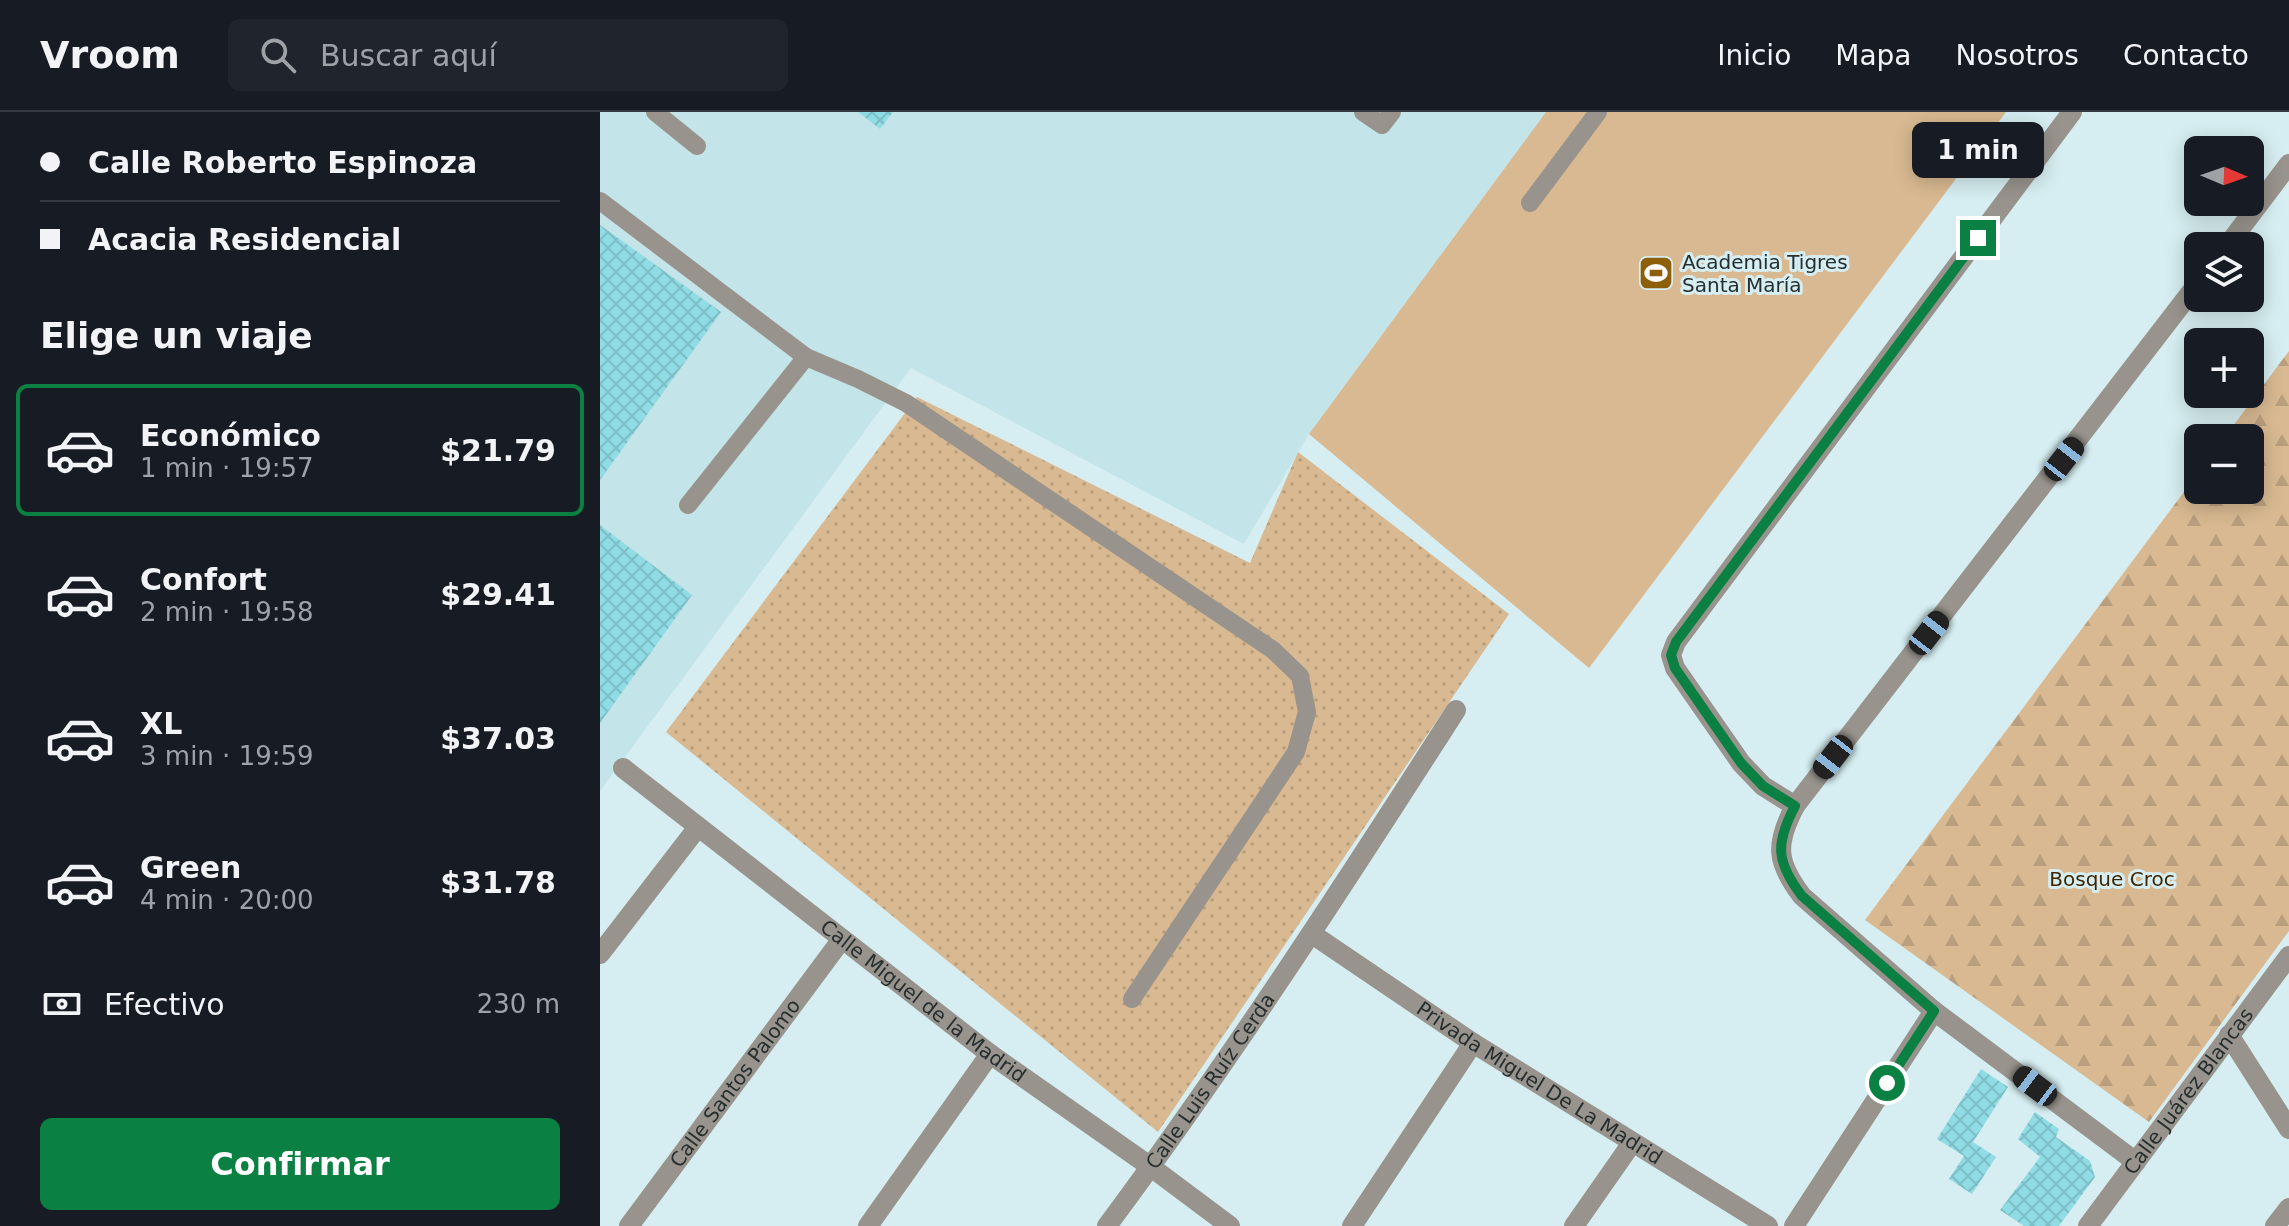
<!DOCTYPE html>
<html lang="es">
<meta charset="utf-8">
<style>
:root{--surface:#171b24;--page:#20242c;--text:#f1f3f6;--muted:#9ea1a6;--line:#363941;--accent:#0b8043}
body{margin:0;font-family:"DejaVu Sans",sans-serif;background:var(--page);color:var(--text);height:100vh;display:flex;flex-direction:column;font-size:30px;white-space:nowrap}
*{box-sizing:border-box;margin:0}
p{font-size:26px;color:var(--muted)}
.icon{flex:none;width:44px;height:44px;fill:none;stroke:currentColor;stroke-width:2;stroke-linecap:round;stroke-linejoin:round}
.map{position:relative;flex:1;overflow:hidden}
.drawer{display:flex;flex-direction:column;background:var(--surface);width:600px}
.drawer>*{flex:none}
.hud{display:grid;align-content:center;height:176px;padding:0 40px;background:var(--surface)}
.needle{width:52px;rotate:92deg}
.buttons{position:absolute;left:1584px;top:24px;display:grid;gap:16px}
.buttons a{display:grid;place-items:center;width:80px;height:80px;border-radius:12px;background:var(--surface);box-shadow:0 4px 20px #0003;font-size:40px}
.end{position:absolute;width:36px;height:36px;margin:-18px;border:10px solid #0b8043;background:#fff;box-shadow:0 0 0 4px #fff}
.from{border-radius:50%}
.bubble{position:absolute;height:56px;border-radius:12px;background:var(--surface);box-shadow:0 4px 20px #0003;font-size:26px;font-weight:600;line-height:56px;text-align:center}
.car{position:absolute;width:24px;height:48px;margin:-24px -12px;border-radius:10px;box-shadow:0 0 6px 2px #0007;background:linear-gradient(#222 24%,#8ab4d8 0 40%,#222 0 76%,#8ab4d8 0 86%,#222 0)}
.hud b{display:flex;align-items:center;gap:28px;height:76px;font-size:30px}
.hud b+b{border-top:2px solid var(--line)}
.hud i{width:20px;height:20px;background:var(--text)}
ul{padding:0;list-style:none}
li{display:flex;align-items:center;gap:24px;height:132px;margin:0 16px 12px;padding:0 24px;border:4px solid transparent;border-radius:12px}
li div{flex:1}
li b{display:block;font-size:30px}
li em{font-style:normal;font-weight:600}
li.selected{border-color:var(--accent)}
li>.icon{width:72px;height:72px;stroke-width:1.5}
h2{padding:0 40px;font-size:36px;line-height:96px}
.pay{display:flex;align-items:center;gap:20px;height:88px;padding:0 40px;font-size:30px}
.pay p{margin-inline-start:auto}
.cta{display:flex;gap:16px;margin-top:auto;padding:16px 40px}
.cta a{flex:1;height:92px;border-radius:12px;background:var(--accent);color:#fff;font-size:32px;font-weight:600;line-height:92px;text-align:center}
header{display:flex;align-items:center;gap:48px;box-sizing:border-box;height:112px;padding:0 40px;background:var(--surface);border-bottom:2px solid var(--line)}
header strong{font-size:38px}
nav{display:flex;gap:44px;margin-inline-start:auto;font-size:28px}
.search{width:560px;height:72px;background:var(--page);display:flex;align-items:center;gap:20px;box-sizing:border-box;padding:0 28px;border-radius:12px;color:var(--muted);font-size:30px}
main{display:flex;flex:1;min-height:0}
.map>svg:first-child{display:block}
.built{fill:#c3e4e8}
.grass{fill:url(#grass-dots)}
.forest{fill:url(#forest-firs)}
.pitch{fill:#d8b991}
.building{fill:url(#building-cross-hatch)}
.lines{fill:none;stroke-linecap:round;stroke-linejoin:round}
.service{stroke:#98938c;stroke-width:18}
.minor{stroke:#98938c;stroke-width:20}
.route{stroke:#0b8043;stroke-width:10}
.labels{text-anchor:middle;stroke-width:6;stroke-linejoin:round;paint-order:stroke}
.poi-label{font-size:20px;fill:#252f30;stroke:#d6eef1;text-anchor:start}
.park-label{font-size:20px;fill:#3f2700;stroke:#d6eef1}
.street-label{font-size:20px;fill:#252f30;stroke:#d6eef1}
</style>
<header>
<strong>Vroom</strong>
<div class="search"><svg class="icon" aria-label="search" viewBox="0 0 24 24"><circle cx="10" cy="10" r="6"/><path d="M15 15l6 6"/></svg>Buscar aquí</div>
<nav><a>Inicio</a><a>Mapa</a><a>Nosotros</a><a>Contacto</a></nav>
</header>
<main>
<section class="drawer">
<div class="hud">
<b><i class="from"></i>Calle Roberto Espinoza</b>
<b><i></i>Acacia Residencial</b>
</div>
<h2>Elige un viaje</h2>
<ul>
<li class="selected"><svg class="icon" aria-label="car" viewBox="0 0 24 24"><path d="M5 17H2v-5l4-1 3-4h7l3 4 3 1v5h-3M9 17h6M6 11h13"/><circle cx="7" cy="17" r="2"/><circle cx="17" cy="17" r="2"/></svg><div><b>Económico</b><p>1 min · 19:57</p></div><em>$21.79</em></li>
<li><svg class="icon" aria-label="car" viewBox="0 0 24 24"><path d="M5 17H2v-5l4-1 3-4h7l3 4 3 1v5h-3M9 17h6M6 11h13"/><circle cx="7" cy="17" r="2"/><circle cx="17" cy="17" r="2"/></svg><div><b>Confort</b><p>2 min · 19:58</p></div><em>$29.41</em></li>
<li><svg class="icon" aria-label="car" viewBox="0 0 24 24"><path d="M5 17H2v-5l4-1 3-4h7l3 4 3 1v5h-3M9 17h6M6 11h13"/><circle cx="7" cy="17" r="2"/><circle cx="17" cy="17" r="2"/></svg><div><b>XL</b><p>3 min · 19:59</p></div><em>$37.03</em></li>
<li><svg class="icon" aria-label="car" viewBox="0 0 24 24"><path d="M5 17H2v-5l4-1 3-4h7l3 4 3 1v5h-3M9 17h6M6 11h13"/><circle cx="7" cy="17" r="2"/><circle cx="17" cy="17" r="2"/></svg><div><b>Green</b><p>4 min · 20:00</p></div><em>$31.78</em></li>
</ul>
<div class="pay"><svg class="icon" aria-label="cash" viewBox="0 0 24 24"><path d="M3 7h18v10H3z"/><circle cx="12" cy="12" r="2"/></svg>Efectivo<p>230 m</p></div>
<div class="cta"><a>Confirmar</a></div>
</section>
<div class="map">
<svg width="1689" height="1114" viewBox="0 0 1689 1114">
<defs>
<pattern id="grass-dots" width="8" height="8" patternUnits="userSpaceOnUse" patternTransform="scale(2)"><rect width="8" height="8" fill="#d8b991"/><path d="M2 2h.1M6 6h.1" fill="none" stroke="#b99f7d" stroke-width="1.8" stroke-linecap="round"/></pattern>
<pattern id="forest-firs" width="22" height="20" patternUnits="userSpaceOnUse" patternTransform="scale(2)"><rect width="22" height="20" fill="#d8b991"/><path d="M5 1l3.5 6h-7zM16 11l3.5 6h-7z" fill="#b99f7d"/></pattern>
<pattern id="building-cross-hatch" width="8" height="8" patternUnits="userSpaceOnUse" patternTransform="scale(2)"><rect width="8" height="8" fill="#90dce5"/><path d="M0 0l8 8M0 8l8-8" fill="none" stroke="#7cbdc5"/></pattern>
</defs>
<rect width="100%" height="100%" fill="#d6eef1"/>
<polygon class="built" points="0,0 946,0 709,322 644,432 311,256 0,679"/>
<polygon class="grass" points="317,285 650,451 698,340 909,502 558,1020 66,620"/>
<polygon class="forest" points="1689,239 1689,819 1549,1010 1265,808 1598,361 1598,378 1650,378 1650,326 1624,326"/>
<polygon class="pitch" points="946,0 1406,0 989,556 709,322"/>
<g class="building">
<polygon points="258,0 293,0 280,17"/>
<polygon points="0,113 121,200 0,368"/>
<polygon points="0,413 92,483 0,611"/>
<polygon points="1381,957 1408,975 1373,1030 1396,1045 1372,1082 1349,1067 1364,1044 1337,1027"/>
<polygon points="1435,1000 1459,1017 1456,1025 1490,1049 1495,1065 1459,1114 1424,1114 1400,1098 1440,1045 1418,1027"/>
</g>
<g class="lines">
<g class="service">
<polyline points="55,0 97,34"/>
<polyline points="763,0 782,13 792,0"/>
<polyline points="0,89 206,245 88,393"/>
<polyline points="930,91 998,0"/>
<polyline points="206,245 258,267 306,291 673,538 700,564 707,600 696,640 532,887"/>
</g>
<g class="minor">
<polyline points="1627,134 1689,52"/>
<path id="s1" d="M 23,656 L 390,942 L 551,1055 L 630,1114"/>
<polyline points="1195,694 1163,674 1141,651 1075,556 1071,543 1076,530 1472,0"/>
<path id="s2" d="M 712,822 L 873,931 L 1168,1114"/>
<polyline points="0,842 98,715"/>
<polyline points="1629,923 1689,1017"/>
<path d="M 1536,1050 L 1334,899 L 1202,784 C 1176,750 1175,732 1195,694 L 1598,171"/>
<path id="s3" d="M 29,1114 L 242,827"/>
<polyline points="268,1114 390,942"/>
<path id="s4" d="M 507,1114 C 631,947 744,773 856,598"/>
<polyline points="752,1114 873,931"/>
<polyline points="974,1114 1032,1031"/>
<polyline points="1194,1114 1334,899"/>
<path id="s5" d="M 1488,1114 L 1689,844"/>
<polyline points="1675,1114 1689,1096"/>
</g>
</g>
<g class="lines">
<path class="route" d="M 1287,971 L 1334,899 L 1202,784 C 1176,750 1175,732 1195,694 L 1163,674 L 1141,651 L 1075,556 L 1071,543 L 1076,530 L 1378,126"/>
</g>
<defs>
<g id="stadium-square" transform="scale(1.8)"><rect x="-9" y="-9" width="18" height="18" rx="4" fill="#8e5f09" stroke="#d6eef1"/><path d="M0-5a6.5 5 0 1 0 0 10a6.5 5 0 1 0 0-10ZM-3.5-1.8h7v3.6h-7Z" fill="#fff"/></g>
</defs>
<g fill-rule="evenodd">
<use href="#stadium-square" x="1056" y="161"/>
</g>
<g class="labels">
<g class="poi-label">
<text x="1082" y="157">Academia Tigres<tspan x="1082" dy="23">Santa María</tspan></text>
</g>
<g class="park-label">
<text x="1512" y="774">Bosque Croc</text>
</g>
<g class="street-label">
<text dy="7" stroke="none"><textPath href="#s1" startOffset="380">Calle Miguel de la Madrid</textPath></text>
<text dy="7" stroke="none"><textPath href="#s4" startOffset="178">Calle Luis Ruíz Cerda</textPath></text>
<text dy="7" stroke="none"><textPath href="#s3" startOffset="178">Calle Santos Palomo</textPath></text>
<text dy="7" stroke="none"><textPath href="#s2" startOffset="272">Privada Miguel De La Madrid</textPath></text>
<text dy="7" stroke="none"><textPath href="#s5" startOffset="168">Calle Juárez Blancas</textPath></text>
</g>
</g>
</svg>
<div class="buttons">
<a><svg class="needle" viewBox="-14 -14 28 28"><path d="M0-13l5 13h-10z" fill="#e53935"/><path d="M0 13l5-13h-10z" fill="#9ea1a6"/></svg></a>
<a><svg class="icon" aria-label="layers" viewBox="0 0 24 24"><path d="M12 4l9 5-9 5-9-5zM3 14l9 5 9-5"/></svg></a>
<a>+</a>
<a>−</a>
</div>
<i class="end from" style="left:1287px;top:971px"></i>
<i class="end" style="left:1378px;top:126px"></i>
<div class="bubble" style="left:1312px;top:10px;width:132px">1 min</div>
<i class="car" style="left:1464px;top:347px;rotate:38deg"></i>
<i class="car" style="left:1329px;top:521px;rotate:38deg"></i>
<i class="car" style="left:1233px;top:645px;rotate:218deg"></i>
<i class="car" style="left:1435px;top:974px;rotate:307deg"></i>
</div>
</main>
